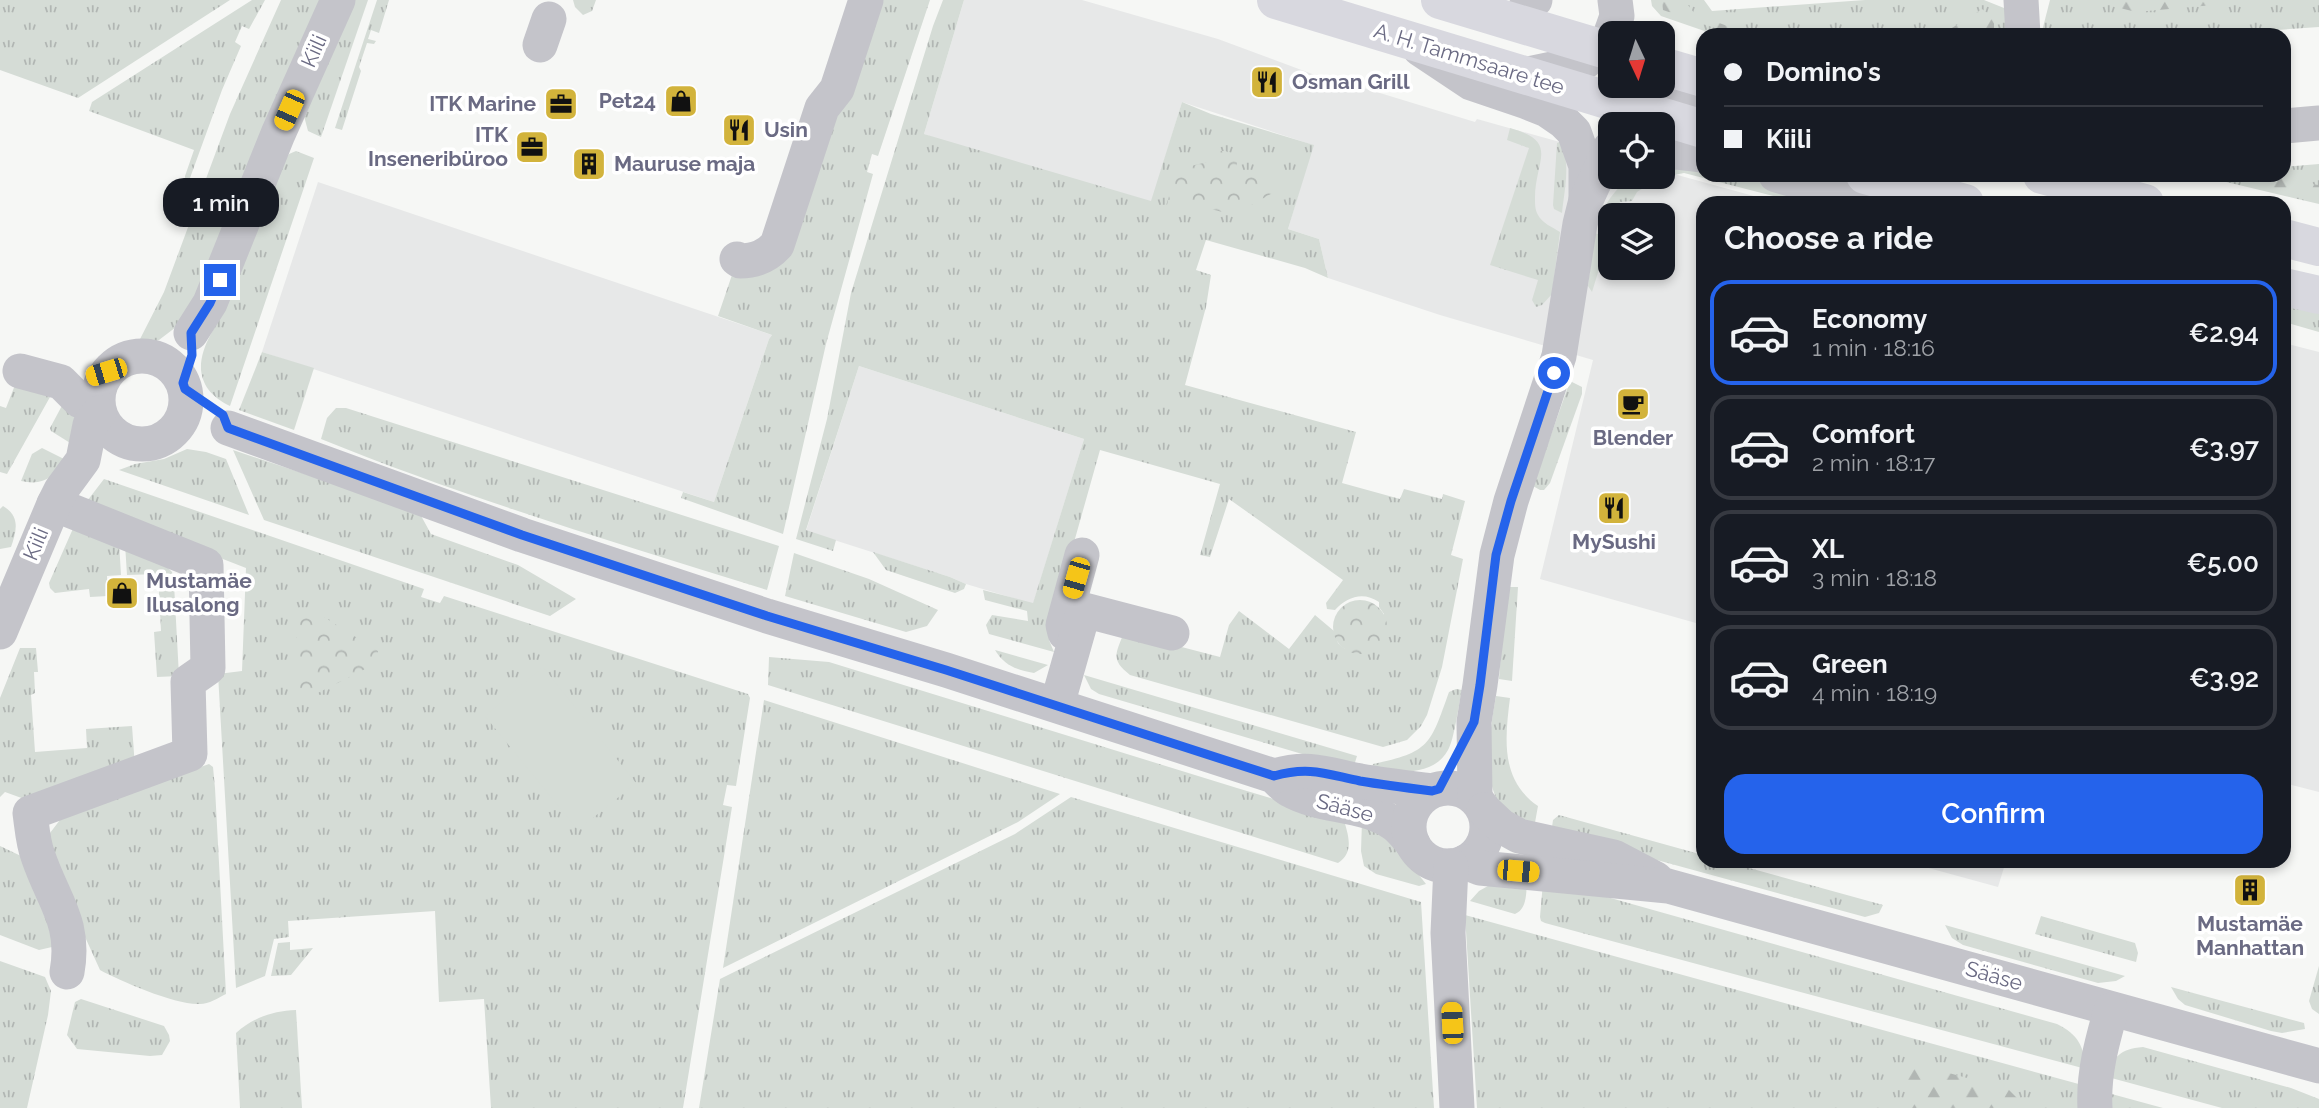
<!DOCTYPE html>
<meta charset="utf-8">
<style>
:root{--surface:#171b24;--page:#20242c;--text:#f1f3f6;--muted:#9ea1a6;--line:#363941;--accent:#2563eb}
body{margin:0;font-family:Raleway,sans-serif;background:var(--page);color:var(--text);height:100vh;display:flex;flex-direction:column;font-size:26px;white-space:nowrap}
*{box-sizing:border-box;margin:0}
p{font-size:23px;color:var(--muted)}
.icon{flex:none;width:38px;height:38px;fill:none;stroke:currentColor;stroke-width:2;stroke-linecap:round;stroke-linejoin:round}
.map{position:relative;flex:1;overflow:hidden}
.sheet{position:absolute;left:1696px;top:196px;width:595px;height:672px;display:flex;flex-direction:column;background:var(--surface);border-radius:21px;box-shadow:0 4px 10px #0003}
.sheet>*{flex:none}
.top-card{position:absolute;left:1696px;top:28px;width:595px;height:154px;border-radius:21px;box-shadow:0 4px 10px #0003;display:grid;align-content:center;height:154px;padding:0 28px;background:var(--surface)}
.needle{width:46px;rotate:176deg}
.buttons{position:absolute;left:1598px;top:21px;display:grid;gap:14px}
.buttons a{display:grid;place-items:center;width:77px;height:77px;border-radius:14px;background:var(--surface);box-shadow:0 4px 10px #0003;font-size:35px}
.end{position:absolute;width:32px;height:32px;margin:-16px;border:9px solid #2563eb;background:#fff;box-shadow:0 0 0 4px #fff}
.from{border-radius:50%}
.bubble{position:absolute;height:49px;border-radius:21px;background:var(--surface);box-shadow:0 4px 10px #0003;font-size:23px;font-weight:600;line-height:49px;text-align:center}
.car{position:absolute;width:21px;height:42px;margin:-21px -10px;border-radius:9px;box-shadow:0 0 5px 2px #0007;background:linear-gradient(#f5c518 24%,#345 0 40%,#f5c518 0 76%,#345 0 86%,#f5c518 0)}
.top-card b{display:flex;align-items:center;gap:24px;height:66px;font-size:26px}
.top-card b+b{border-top:2px solid var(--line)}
.top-card i{width:18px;height:18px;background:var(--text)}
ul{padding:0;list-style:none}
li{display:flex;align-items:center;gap:21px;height:105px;margin:0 14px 10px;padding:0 14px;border:4px solid var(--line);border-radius:21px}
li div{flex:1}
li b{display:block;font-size:26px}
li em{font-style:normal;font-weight:600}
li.on{border-color:var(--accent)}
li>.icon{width:63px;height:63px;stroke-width:1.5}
h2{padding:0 28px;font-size:32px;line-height:84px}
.button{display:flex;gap:14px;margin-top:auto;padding:14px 28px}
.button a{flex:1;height:80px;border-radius:21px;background:var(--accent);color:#fff;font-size:28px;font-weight:600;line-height:80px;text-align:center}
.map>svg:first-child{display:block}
.built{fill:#e7e8e8;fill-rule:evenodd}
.grass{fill:url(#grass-tufts)}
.forest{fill:url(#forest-firs)}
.park{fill:url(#park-crowns)}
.garden{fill:#d5dcd6}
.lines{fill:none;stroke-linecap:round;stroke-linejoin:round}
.minor{stroke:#c4c4ca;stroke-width:35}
.major{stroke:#d8d8df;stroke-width:38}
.route{stroke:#2563eb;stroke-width:9}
.labels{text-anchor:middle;stroke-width:7;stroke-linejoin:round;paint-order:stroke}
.street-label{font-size:21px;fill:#6a6a83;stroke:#fff}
.poi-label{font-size:21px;font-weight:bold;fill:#6a6a83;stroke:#fff;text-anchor:start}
</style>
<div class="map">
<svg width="2319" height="1108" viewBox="0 0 2319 1108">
<defs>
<pattern id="grass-tufts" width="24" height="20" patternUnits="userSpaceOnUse" patternTransform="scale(1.75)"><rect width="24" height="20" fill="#d5dcd6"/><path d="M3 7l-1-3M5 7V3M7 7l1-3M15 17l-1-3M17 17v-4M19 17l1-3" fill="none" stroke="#b1b6b3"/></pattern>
<pattern id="forest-firs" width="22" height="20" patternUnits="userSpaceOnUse" patternTransform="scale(1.75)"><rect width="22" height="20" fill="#d5dcd6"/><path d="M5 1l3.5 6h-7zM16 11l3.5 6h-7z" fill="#b1b6b3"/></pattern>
<pattern id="park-crowns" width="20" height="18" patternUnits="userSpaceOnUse" patternTransform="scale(1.75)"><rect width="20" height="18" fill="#d5dcd6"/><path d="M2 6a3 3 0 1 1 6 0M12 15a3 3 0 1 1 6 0" fill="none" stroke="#b1b6b3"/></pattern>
</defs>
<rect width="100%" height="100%" fill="#f6f7f5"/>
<g class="built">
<path d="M 964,0 L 1082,0 L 1218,39 L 1331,81 L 1334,79 L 1475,122 L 1477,119 L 1610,156 L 1610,177 L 1662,177 L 1663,171 L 1779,203 L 1703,203 L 1703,625 L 1540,579 L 1593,360 L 1440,315 L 1328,278 L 1319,239 L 1288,229 L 1313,145 L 1182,102 L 1147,217 L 924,134 ZM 1610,215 L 1662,215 L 1662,268 L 1610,268 Z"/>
<polygon points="318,182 772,335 769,339 714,502 262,352"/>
<polygon points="2284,343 2319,352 2319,792 2284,783"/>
<polygon points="859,366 1084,439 1033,604 966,584 950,577 806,531"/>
<polygon points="1903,861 2006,861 1998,887"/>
</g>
<g class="grass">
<polygon points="0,0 230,0 78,98 0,70"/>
<polygon points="252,0 265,0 249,29 242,26 235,42 241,46 222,90 186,189 185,176 194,150 89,111 92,102"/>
<polygon points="281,0 322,0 209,276 176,327 159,340 149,344 138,343 164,292 230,114"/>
<polygon points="353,0 368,0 321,137 308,131 304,116"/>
<polygon points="377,0 389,0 379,33 371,30 368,39 376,41 374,44 367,43 359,67 361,71 342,130 335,128"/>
<polygon points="573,0 596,0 592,11 583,15 575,7"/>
<polygon points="879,0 930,0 878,156 872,154 867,172 873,174 826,344 783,534 681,498 683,492 714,502 769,339 772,335 718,316 734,269 750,272"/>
<path d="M 943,0 L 964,0 L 924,134 L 1151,201 L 1182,102 L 1211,114 L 1314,145 L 1288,229 L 1319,239 L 1328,278 L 1305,268 L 1206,240 L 1196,270 L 1211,275 L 1206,307 L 1185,385 L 1356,432 L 1342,483 L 1400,499 L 1404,489 L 1442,499 L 1443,494 L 1465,501 L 1451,555 L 1463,559 L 1442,667 L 1427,715 L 1421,726 L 1407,740 L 1383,747 L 1130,675 C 1110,659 1116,654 1124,632 L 1220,657 L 1229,625 L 1239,611 L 1289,649 L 1315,615 L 1334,631 L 1338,643 L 1345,649 L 1384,614 L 1379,607 L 1379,602 C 1363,591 1347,597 1335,610 L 1327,609 L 1326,603 L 1343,580 L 1229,499 L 1210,557 L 1200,555 L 1220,484 L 1100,450 L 1049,631 L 1049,640 L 1054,652 L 989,634 L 986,625 L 992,615 L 1028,621 L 1027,611 L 985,600 L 983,590 L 1033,603 L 1084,439 L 859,366 L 806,530 L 836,540 L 833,551 L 796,539 L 827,419 L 851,293 L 933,26 Z"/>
<polygon points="1651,0 1704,0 1712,11 1865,0 1984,0 2004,8 2007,19 2005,35 1716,35 1661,16 1652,6"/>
<polygon points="2050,0 2319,0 2319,27 2205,35 2041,35"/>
<path d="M 1510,128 C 1560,142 1535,160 1535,198 C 1535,204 1535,210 1538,215 C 1542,223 1552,227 1560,232 L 1552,294 L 1542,305 L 1536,307 L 1532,300 L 1538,280 L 1490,265 L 1529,148 L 1507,140 Z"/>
<path d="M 1562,141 C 1570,168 1565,186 1562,213 L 1554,209 L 1553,205 L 1557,143 Z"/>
<path d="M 296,151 L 314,158 L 230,406 C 214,398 203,388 201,370 C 200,345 217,327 226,305 C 247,257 266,208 285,160 L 289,154 Z"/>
<polygon points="2319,164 2319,204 2197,175 2284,175 2284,167"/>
<path d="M 1703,165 L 1703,175 L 1743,175 L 1840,203 L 1800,203 L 1684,173 L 1659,178 L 1637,192 L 1632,201 L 1620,202 L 1614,215 L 1610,215 L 1610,221 L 1600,219 C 1602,206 1621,181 1634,177 C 1642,174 1654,177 1662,177 L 1663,166 Z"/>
<polygon points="1594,233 1609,237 1592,292 1588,286"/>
<polygon points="2284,305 2319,313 2319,332 2284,322"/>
<polygon points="262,352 314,368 294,430 239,410"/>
<polygon points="1570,381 1582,387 1582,394 1550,483 1544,490 1540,490 1533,486"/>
<polygon points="15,385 50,397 7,474 0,472 0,406 6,408"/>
<polygon points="65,400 76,415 75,446 51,431 50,428"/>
<path d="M 336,408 L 346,408 L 779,546 L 767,590 C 617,543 466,498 321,439 L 327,418 Z"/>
<path d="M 42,448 L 66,460 C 53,477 44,486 21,481 L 32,454 Z"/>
<polygon points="187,449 206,452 226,459 249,515 119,470 135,464 164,459"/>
<polygon points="233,450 419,512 431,534 518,565 576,599 550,616 264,520"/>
<polygon points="104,479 424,589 421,597 440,603 444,596 748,694 750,698 736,786 727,785 723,805 732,807 683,1108 491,1108 484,999 439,1002 435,911 288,921 289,937 274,939 265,976 236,988 218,674 242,671 246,568 84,505"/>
<path d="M 3,506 C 20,516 17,530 11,547 L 0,549 L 0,509 Z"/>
<polygon points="75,524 119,542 121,575 107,576 108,596 90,597 89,589 55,593 50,588 49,583"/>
<polygon points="125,544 164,564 172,572 174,584 179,676 157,677 154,632 161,631 158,574 127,575"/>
<polygon points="873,552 950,577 966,584 964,589 955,593 886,570"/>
<polygon points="794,553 869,579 938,610 927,626 906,632 785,596"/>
<polygon points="1510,587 1518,587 1512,681 1499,679 1505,601"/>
<polygon points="20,648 36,648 38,672 34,672 35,693 31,695 35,752 87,748 86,729 132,726 135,767 27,800 5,792 0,797 0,698"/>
<path d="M 995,650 L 1048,665 L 1034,673 C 1016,670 1004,665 995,650 Z"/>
<path d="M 769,657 L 829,662 L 1237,788 L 1290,804 L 1343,816 C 1347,833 1356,851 1338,863 L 768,685 Z"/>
<polygon points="1084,675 1357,756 1353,769 1099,694 1091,689"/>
<path d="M 1456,689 L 1462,690 C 1459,703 1454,741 1448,750 C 1434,777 1396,772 1371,771 L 1373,764 C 1430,752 1430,745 1449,692 Z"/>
<path d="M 1496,696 L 1510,698 C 1505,738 1500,780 1538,806 L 1534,828 C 1524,822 1511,815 1503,807 C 1480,785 1491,724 1496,696 Z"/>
<polygon points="764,700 1060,794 1018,822 723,968"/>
<path d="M 209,764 L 213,767 L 215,788 L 226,994 C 218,998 209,1004 200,1004 C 178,1006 120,981 100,970 L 47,853 L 50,833 L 63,816 Z"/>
<polygon points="1071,797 1421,902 1434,1108 699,1108 720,979 1015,834"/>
<polygon points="1559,815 1703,855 1703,861 1724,861 1883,905 1879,913 1865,917 1602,845 1551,834 1553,820"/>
<polygon points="1362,821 1389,837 1426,884 1419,886 1376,874 1364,866 1361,851"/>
<polygon points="0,846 21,856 52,920 52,947 39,950 0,935"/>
<path d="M 1495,882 L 1527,882 C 1526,894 1527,909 1515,914 L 1470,901 L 1479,891 Z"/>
<path d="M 1543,882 L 1607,897 L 2057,1024 C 2078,1034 2084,1047 2086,1069 L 1545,923 L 1541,921 L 1540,917 Z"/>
<polygon points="1465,915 2086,1086 2086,1108 1477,1108"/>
<polygon points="2041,916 2135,943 2138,953 2136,962 2035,934"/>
<polygon points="1945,925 2125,976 2116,981 2098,983 1963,945 1952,938"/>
<polygon points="290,942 290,950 313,948 291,975 271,976 278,943"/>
<polygon points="0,961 45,977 51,991 48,1015 27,1108 0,1108"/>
<polygon points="2319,966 2319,1014 2312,1009 2309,1001"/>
<polygon points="2171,987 2304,1023 2305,1029 2282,1033 2271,1031 2185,1005 2178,999"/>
<polygon points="81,999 164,1026 169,1035 170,1041 162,1055 150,1056 77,1049 67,1035 75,1002"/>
<path d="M 296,1010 L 302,1108 L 240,1108 L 236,1033 C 254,1017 273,1011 296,1010 Z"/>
<path d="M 2143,1047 L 2291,1088 L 2319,1099 L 2319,1108 L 2222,1108 L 2104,1076 C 2115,1057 2119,1049 2143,1047 Z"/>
<polygon points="2108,1093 2163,1108 2109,1108"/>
</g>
<g class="forest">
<polygon points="1662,0 1684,0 1695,14 1738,30 1762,35 1735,35 1663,10"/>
<polygon points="2122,0 2223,0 2224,4 2136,12 2120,8"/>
<polygon points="1982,9 1994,18 1994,35 1936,35 1944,33"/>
<polygon points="2304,170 2309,184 2319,185 2319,196 2265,188 2269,175 2284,175 2284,171"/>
<polygon points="1908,1062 2008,1089 2027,1108 1907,1108"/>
</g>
<g class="park">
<polygon points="1221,151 1226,151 1237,161 1236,174 1245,175 1257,171 1274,172 1279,178 1279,185 1276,191 1234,215 1195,205 1178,208 1167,205 1175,170 1207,162"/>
<circle cx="1360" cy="627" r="27"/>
<polygon points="308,607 378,651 377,663 302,701 294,695 298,612"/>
</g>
<polygon class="garden" points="543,667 636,783 578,830 485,716"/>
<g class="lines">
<g class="minor">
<polyline points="2021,0 2023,35"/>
<polyline points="1513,22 1535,0"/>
<polyline points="1611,33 1617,16 1615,0"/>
<polyline points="540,45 549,19"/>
<polyline points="1420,49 1471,83 1527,102 1547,110 1563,121 1574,132 1586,166 1586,198"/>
<polyline points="1524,75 1585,62 1610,37"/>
<path d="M 1630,120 C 1650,97 1675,97 1703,104"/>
<polyline points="2284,126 2319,123"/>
<polyline points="1662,154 1677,152 1703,155"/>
<polyline points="1776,175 1805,183 1891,183"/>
<path d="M 737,259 L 740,261 C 756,261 767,256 777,245 L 822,108 L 837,89 L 866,0"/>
<polyline points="191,333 210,303 278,134 338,0"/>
<circle cx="142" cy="400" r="44"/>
<polyline points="20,371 61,382 80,401 97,405"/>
<path d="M 228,428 L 522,535 L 767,616 L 946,670 L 1274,776 C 1279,781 1284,787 1290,790 C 1322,808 1363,802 1394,824 C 1401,829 1407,837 1413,844"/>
<path d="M 54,504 L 206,565 L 208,668 L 188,682 L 190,754 L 30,813 C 32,827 33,843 38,856 C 53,901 76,922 67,972"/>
<polyline points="0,632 54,504 61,490 83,460 90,425 99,413"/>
<polyline points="1065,633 1063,625 1082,555"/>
<polyline points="1057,705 1084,610 1172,633"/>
<path d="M 1274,776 C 1309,766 1326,774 1360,781 C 1384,785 1408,788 1431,791"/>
<circle cx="1448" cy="827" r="39"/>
<polyline points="1475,798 1474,722 1480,685 1497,555 1511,501 1559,356 1580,224 1586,200 1610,148"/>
<polyline points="1484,810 1501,826 1519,836 1614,857 1656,879"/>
<polyline points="1465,862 1480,868 1668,886 2319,1066"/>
<polyline points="1451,866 1448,933 1457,1108"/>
<path d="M 2095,1108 C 2093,1074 2102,1042 2111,1010"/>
</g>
<g class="major">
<polyline points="1276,0 1703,129"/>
<polyline points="1440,0 1610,51"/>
<polyline points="1662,66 1703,78"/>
<polyline points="1865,175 1965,203"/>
<polyline points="2042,175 2145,203"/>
<polyline points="2284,238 2319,247"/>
<polyline points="2284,287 2319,295"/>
</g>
</g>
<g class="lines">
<path class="route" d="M 220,280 L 210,303 L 191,333 L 192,355 L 183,383 L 185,389 L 223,415 L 228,428 L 522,535 L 767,616 L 946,670 L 1274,776 C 1309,766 1326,774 1360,781 C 1384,785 1408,788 1432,791 L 1439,789 L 1474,722 L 1480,685 L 1496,555 L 1511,501 L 1554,373"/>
</g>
<defs>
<g id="restaurant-square" transform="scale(1.75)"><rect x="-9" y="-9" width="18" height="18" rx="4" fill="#d2b33b" stroke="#fff"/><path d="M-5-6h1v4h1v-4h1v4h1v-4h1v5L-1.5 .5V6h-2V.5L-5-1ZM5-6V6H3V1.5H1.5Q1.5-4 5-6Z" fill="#111"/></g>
<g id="shop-square" transform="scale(1.75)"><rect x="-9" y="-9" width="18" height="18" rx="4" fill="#d2b33b" stroke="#fff"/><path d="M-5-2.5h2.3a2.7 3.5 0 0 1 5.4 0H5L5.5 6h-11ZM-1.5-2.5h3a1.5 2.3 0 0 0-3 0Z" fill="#111"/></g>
<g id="office-square" transform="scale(1.75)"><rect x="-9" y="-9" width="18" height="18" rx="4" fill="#d2b33b" stroke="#fff"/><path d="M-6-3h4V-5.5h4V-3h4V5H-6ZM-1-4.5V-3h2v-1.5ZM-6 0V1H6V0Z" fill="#111"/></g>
<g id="building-square" transform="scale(1.75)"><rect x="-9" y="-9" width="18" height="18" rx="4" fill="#d2b33b" stroke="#fff"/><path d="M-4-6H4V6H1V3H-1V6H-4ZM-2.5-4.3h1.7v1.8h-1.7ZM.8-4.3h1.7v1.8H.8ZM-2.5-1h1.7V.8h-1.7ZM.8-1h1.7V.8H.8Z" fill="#111"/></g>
<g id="cafe-square" transform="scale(1.75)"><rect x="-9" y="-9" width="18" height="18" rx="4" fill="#d2b33b" stroke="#fff"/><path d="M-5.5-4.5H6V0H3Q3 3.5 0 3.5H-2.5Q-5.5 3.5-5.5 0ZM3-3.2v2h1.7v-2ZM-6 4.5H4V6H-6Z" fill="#111"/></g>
</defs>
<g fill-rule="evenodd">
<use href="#restaurant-square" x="1267" y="82"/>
<use href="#shop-square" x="681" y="101"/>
<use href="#office-square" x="561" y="104"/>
<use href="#restaurant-square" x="739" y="130"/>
<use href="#office-square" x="532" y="147"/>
<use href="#building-square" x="589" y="164"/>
<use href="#cafe-square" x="1633" y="404"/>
<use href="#restaurant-square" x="1614" y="508"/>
<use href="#shop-square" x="122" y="593"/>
<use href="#building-square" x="2250" y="890"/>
</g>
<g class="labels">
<g class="street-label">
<text transform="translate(314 51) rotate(-66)" y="7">Kiili</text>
<text transform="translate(1469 59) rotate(17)" y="7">A. H. Tammsaare tee</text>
<text transform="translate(36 544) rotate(-67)" y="7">Kiili</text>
<text transform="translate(1345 808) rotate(15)" y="7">Sääse</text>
<text transform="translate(1994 976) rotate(16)" y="7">Sääse</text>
</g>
<g class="poi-label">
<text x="1292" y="89">Osman Grill</text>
<text x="656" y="108" text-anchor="end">Pet24</text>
<text x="536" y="111" text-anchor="end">ITK Marine</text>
<text x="764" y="137">Usin</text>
<text x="508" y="142" text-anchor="end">ITK<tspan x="508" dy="24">Inseneribüroo</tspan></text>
<text x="614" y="171">Mauruse maja</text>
<text x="1633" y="445" text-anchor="middle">Blender</text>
<text x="1614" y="549" text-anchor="middle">MySushi</text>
<text x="146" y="588">Mustamäe<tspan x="146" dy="24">Ilusalong</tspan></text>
<text x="2250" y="931" text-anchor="middle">Mustamäe<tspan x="2250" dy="24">Manhattan</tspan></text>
</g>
</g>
</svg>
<div class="buttons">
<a><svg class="needle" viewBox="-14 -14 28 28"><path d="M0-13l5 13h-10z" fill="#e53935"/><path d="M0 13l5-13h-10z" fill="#9ea1a6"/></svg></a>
<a><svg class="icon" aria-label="locate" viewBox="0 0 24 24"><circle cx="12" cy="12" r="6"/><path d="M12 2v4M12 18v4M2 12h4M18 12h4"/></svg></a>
<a><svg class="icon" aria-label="layers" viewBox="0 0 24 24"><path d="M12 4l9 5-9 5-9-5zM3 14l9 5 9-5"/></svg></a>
</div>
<i class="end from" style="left:1554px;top:373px"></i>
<i class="end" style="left:220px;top:280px"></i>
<div class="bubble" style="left:163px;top:178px;width:116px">1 min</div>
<i class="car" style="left:289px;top:110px;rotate:204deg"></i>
<i class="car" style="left:106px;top:372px;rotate:253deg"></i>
<i class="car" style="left:1076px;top:578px;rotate:196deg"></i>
<i class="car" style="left:1518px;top:871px;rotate:95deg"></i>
<i class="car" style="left:1452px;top:1023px;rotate:357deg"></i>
<div class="top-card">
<b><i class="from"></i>Domino's</b>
<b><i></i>Kiili</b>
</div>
<section class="sheet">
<h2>Choose a ride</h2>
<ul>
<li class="on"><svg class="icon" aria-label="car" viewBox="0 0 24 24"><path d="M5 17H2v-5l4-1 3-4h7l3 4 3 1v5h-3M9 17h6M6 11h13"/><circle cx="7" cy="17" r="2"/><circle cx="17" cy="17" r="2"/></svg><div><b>Economy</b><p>1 min · 18:16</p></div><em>€2.94</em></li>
<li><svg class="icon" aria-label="car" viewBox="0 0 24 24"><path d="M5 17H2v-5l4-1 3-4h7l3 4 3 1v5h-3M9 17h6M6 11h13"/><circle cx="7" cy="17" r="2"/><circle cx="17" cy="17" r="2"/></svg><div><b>Comfort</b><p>2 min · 18:17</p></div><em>€3.97</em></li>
<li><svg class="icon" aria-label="car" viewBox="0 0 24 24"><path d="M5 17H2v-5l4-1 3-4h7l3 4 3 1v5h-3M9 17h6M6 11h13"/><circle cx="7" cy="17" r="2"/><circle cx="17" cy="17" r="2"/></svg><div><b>XL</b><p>3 min · 18:18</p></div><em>€5.00</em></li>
<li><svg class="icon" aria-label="car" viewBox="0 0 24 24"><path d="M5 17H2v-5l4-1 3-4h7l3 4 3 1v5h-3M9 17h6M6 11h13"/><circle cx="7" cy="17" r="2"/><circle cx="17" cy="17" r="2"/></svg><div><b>Green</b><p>4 min · 18:19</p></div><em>€3.92</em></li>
</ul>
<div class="button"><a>Confirm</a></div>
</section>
</div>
